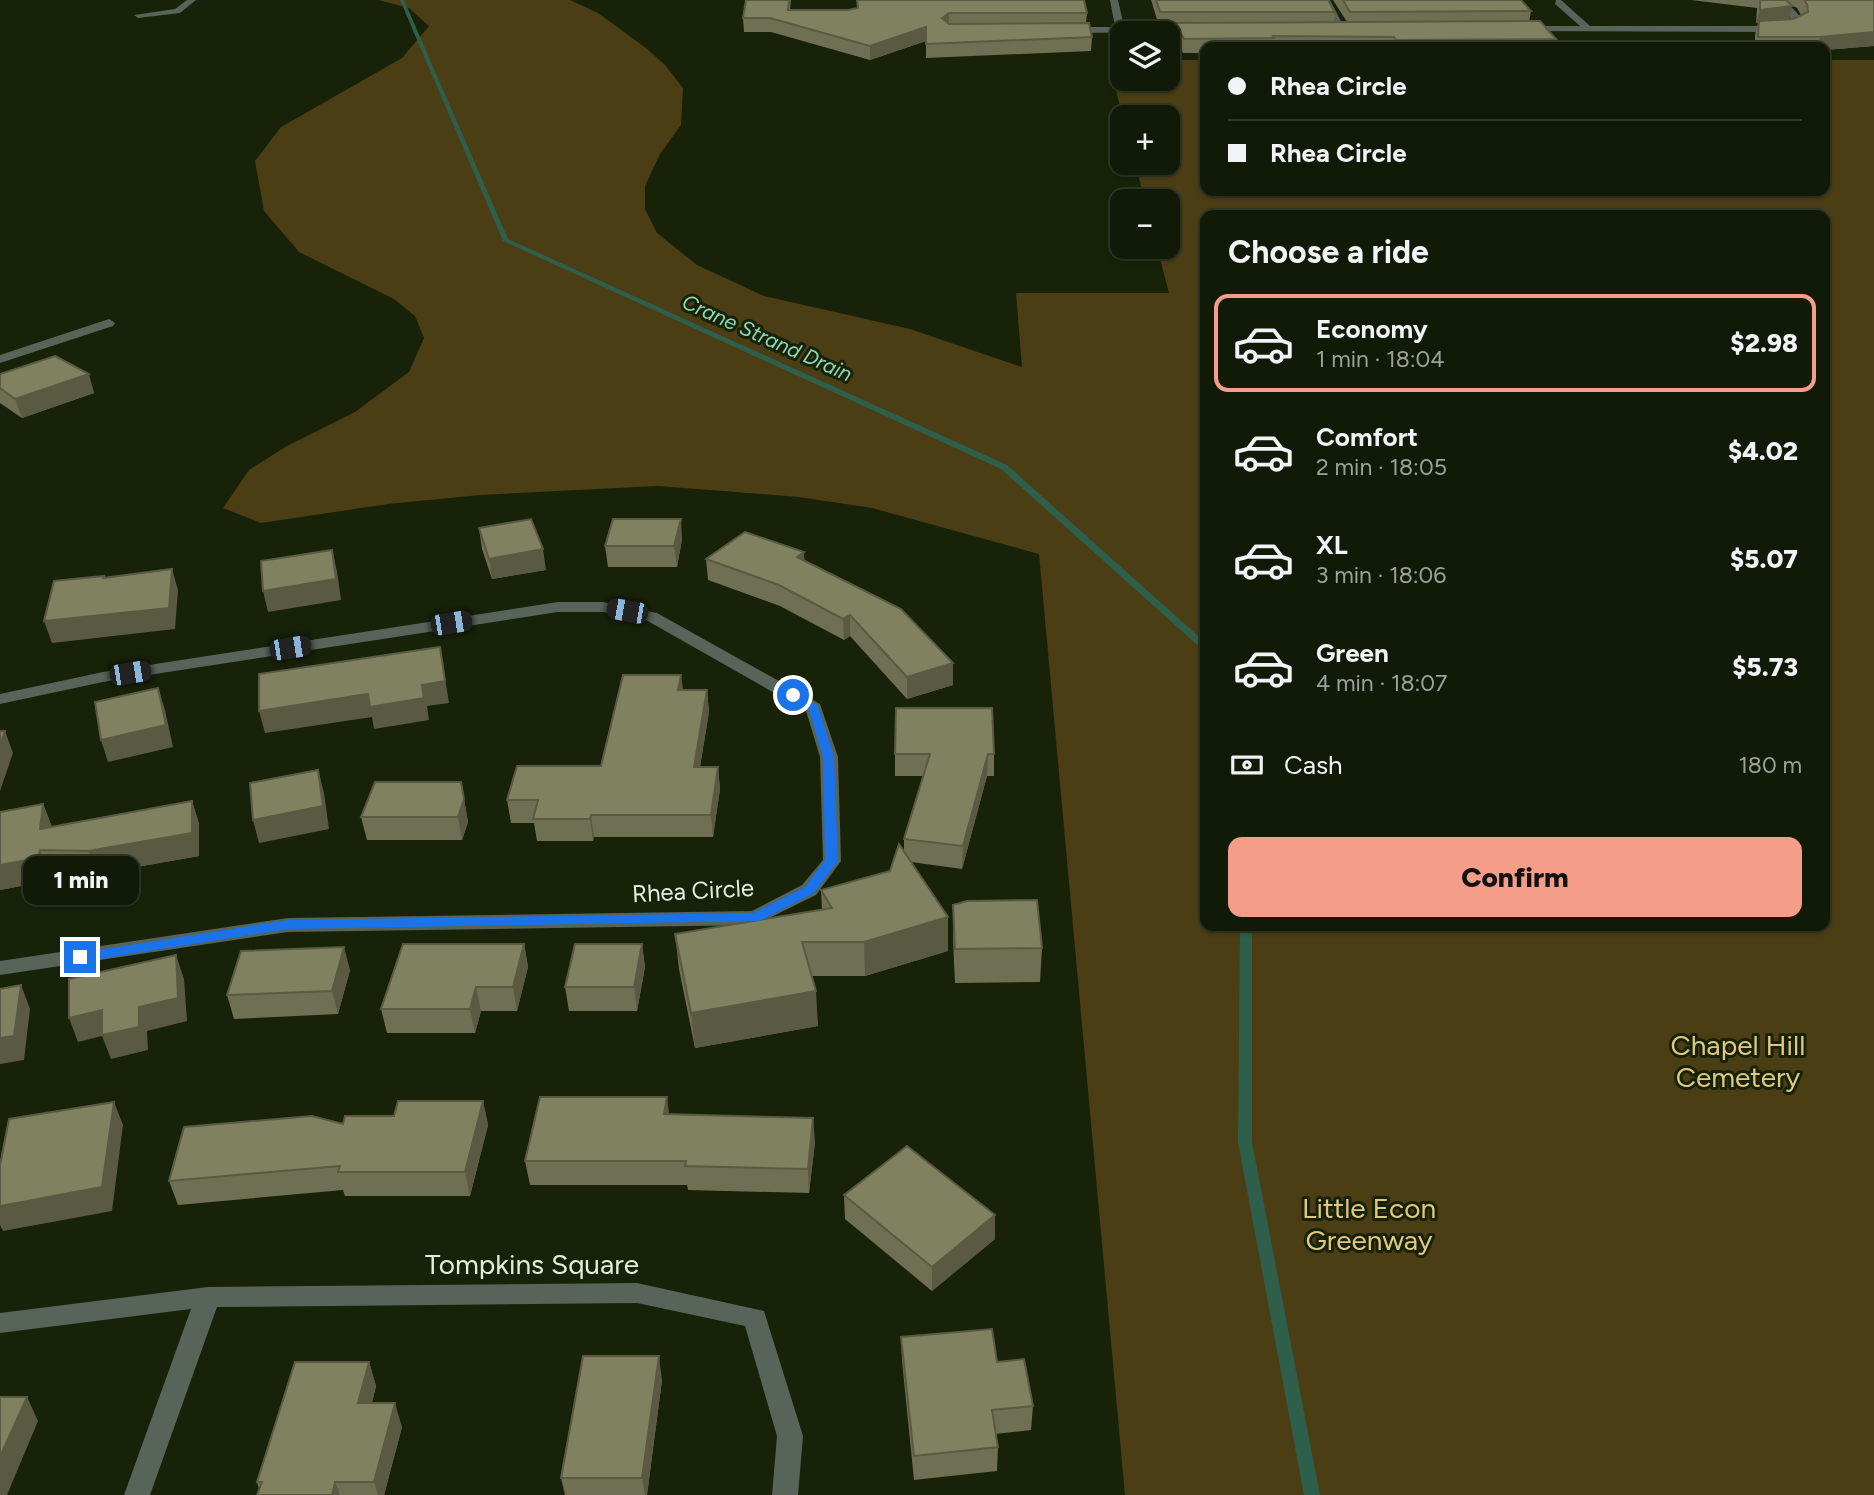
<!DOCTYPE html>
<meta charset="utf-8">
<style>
:root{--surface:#111a06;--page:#1a2310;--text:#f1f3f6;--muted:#9ca19b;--line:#303828;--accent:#f49e89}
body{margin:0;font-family:Figtree,sans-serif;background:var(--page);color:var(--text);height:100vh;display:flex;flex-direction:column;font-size:26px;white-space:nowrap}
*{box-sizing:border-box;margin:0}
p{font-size:23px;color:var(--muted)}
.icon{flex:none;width:38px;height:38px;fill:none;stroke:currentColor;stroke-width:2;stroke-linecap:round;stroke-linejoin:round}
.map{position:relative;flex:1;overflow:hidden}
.side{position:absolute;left:1200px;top:210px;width:630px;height:721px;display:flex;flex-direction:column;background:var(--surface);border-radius:14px;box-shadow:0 2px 5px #0004,0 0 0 2px var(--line)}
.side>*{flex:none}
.banner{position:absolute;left:1200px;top:42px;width:630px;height:154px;border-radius:14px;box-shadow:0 2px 5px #0004,0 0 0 2px var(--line);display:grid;align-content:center;height:154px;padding:0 28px;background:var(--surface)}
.fabs{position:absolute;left:1110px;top:21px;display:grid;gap:14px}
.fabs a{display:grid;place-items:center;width:70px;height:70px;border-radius:14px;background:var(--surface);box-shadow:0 2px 5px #0004,0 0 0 2px var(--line);font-size:35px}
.end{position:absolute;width:32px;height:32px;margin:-16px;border:9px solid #1a73e8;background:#fff;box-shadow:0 0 0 4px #fff}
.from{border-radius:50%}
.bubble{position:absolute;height:49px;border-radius:14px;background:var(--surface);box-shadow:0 2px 5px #0004,0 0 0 2px var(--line);font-size:23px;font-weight:800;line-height:49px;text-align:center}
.car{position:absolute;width:21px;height:42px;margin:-21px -10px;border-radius:9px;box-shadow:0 0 5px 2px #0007;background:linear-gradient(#222 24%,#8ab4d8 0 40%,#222 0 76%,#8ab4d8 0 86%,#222 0)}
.banner b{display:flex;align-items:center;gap:24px;height:66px;font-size:26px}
.banner b+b{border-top:2px solid var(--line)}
.banner i{width:18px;height:18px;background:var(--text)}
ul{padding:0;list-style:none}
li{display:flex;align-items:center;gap:21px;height:98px;margin:0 14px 10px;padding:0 14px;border:4px solid transparent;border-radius:14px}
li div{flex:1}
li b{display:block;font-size:26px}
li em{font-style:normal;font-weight:800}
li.current{border-color:var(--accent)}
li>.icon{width:63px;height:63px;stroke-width:1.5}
h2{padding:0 28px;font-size:32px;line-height:84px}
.pay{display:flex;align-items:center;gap:18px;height:77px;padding:0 28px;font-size:26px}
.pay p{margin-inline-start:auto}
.primary-button{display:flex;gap:14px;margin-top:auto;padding:14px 28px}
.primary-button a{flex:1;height:80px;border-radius:14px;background:var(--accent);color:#111;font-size:28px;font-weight:800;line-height:80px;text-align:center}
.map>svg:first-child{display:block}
.green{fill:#4b3d14;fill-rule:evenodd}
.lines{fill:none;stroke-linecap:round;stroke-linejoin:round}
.stream{fill:#2e5f4b;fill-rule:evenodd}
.minor{fill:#586359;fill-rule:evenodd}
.wall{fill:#6e6f53;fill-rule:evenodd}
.shaded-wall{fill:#5a5a43}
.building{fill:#808160;stroke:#5a5a43;stroke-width:2}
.route{fill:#1a73e8}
.labels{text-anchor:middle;stroke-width:6;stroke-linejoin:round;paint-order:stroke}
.far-water-label{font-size:21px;font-style:italic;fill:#89d8b6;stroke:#172208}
.street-label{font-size:24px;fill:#e5eddc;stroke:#172208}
.near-park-label{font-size:28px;fill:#e0c782;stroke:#172208}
.near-street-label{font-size:28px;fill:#e5eddc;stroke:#172208}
</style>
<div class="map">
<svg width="1874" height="1495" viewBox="0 0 1874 1495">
<rect width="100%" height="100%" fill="#172208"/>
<path class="green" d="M 378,0 L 570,0 L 598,13 L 646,48 L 665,65 L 683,88 L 681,125 L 660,154 L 645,186 L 645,209 L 657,233 L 697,265 L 764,296 L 910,329 L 1022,367 L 1016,293 L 1169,293 L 1157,247 L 1167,247 L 1167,201 L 1145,201 L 1135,163 L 1167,163 L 1167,117 L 1123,117 L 1108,61 L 1122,61 L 1122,79 L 1167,79 L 1167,60 L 1206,60 L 1206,191 L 1825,191 L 1825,60 L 1874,60 L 1874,1495 L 1125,1495 L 1039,554 L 872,508 L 799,497 L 658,486 L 480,495 L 388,504 L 261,523 L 223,508 L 249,470 L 287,446 L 355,412 L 409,372 L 424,338 L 415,316 L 394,299 L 299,252 L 264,211 L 255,161 L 281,127 L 402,58 L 429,26 L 409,8 ZM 1206,215 L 1825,215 L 1825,926 L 1206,926 Z"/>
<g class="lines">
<g class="stream">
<polygon points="400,0 404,0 508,239 1007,465 1206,643 1206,651 1203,650 1001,469 503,241"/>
<polygon points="1240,926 1252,926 1252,1142 1320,1495 1304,1495 1238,1142"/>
</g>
<g class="minor">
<polygon points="187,0 196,0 180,13 138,18 134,15 175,9"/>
<polygon points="1110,0 1118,0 1124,27 1186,26 1190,29 1186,32 1067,33 1063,30 1067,27 1115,27"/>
<polygon points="1322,0 1330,0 1346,31 1340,31"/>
<path d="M 1556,0 L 1561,0 L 1590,26 L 1768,26 L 1794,22 L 1772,0 C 1785,0 1799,11 1803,23 L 1789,30 L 1768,32 L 1522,31 L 1525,26 L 1580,26 L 1555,4 Z"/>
<polygon points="109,319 115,323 113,326 0,363 0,355"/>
<polygon points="558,602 603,602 657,613 820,704 838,757 841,861 816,895 755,925 288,932 0,975 0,961 288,918 752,911 802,885 823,860 820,757 806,711 646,620 603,612 558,612 103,682 0,704 0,694 103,672"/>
<polygon points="637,1283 764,1311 803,1436 798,1495 772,1495 777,1436 745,1326 637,1303 217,1307 150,1495 124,1495 191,1309 0,1333 0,1313 208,1287"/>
</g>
</g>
<g class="wall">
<polygon points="746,0 791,0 790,10 848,10 857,8 857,0 1084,0 1087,13 1086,23 1092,37 1091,51 926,58 926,41 870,60 771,32 744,32 743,18"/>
<polygon points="1151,0 1328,0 1335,12 1334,22 1347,22 1333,0 1521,0 1531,11 1529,22 1556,39 1554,47 1206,47 1206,53 1183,53 1181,49 1167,49 1167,33 1163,33 1164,26 1159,26"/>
<path d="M 1691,0 L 1874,0 L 1874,46 L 1825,50 L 1825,47 L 1755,47 L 1755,35 L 1758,23 L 1756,23 L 1757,8 ZM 1789,4 L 1797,8 L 1801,15 L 1793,19 L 1789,19 Z"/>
<polygon points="0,374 94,393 22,418 0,403"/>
<polygon points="479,528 546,570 492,579 482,549"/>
<polygon points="682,539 677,567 608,567 605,546"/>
<polygon points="706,559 804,560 953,663 953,685 907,699 850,636 844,640 780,606 708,580"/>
<polygon points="683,690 707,690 709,712 700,767 718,767 720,789 713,837 594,837 593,841 537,841 534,823 511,823 507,800 601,766"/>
<polygon points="895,754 994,754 994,776 987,776 962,869 911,862 948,951 865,976 812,976 818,1026 695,1048 679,969 675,934 822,910 821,890 890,871 904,852 904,839 923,776 895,776"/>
<polygon points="461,782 468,822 462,840 367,840 361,817"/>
<polygon points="192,801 199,824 199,856 97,874 48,873 47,881 0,890 0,812 43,804 52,827"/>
<polygon points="953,905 1042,948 1040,982 955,983 953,940"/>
<polygon points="524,944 528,967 517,1011 481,1011 475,1033 387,1033 381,1009"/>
<polygon points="642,944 645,967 637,1011 569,1011 565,987"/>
<polygon points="350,970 338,1014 234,1019 227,995"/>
<polygon points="483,1101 488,1125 470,1196 345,1196 343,1190 178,1205 169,1181 343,1124"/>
<polygon points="669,1115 815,1142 809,1193 688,1190 687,1185 530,1185 525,1161"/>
<polygon points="844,1195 995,1215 995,1239 932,1291 845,1219"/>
<polygon points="901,1337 997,1362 1033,1406 1031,1430 995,1434 998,1447 997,1471 914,1480 902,1361"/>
<polygon points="369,1362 376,1386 372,1403 402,1427 384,1495 257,1495 259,1489 257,1482"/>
<polygon points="662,1380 647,1495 565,1495 561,1478"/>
</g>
<g class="shaded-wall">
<polygon points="1792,6 1788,20 1756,23 1760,10"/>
<polygon points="949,13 949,26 942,18"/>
<polygon points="926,27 926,41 870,60 870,46"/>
<polygon points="1874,32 1874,46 1825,50 1825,47 1817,47 1820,37"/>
<polygon points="89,374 94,393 22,418 15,399"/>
<polygon points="681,519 682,539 677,567 674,546"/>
<polygon points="543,549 546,570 492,579 489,559"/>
<polygon points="332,550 337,571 341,600 268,612 263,591"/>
<polygon points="804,552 805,573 797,557"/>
<polygon points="172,569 178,590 175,629 52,643 44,621"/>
<polygon points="850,615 850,636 844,640 843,619"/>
<polygon points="440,647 449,703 427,706 429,720 374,729 372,717 265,733 259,711 368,694 422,685"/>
<polygon points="953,663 953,685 907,699 907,677"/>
<polygon points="681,675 684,697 678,690"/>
<polygon points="158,688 165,710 173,747 108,762 101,740"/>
<polygon points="707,690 709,712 696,789 694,767"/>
<polygon points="5,731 13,753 0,791 0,745"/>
<polygon points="988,754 987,776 962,869 963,846"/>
<polygon points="718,767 720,789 713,837 711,815"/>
<polygon points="318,770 324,793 329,829 259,843 253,820"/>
<polygon points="461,782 468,822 462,840 458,817"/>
<polygon points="192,801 199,824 199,856 97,874 88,851"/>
<polygon points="43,804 52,827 49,852 40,829"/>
<polygon points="591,815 594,837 593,841 590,819"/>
<polygon points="40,850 48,873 47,881 0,890 0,865"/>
<polygon points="948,917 948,951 865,976 864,942"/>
<polygon points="524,944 528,967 517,1011 513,987"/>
<polygon points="642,944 645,967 637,1011 634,987"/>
<polygon points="344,947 350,970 338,1014 332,991"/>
<polygon points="176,955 184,979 187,1021 147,1031 148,1050 111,1059 102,1036 78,1042 69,1018 102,1010 139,1007"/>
<polygon points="21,985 30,1009 24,1060 0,1064 0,1038"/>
<polygon points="476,987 481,1011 475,1033 470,1009"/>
<polygon points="816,991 818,1026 695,1048 691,1013"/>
<polygon points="667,1097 670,1121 664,1114"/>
<polygon points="483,1101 488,1125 470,1196 465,1172"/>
<polygon points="114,1102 123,1125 112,1211 3,1231 0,1225 0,1206"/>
<polygon points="813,1118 815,1142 809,1193 808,1169"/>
<polygon points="995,1215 995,1239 932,1291 932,1267"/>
<polygon points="659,1356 662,1380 647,1495 645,1495 642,1478"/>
<polygon points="369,1362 376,1386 365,1427 358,1403"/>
<polygon points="27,1397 38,1421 7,1495 0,1495 0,1457"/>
<polygon points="395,1403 402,1427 384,1495 378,1495 374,1482"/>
<polygon points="335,1482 340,1495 332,1495"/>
</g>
<g class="building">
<polygon points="746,0 789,0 788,10 848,10 858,8 857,0 1084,0 1087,13 949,13 942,18 949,24 1089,23 1092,37 926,44 926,27 870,46 770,18 743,18"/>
<polygon points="1156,0 1328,0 1335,12 1160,12"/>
<polygon points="1343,0 1521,0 1531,11 1350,12"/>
<polygon points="1760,0 1786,0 1792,6 1760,10"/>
<polygon points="1804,0 1874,0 1874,32 1820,37 1758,37 1759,21 1793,19 1808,12 1807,4"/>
<polygon points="1540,21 1556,39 1396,40 1394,37 1273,36 1274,38 1184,39 1182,35 1168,35 1164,23"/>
<polygon points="55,356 89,374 15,399 0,388 0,374"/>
<polygon points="531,519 543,549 489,559 479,528"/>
<polygon points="613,519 681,519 674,546 605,546"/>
<polygon points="745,532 804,552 797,557 901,609 953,663 907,677 850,615 843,619 779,585 706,559"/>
<polygon points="332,550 336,579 263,591 261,561"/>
<polygon points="172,569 169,608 44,621 54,581 104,576 103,578"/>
<polygon points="440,647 445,681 422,685 424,698 370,707 368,694 259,711 259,674"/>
<polygon points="623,675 681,675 678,690 707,690 694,767 718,767 711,815 591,815 590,819 533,819 538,800 507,800 517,766 601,766"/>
<polygon points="158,688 166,725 101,740 95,702"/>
<polygon points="896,708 992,708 994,754 988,754 963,846 904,839 930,754 895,754"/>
<polygon points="0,731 5,731 0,745"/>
<polygon points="318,770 323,806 253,820 250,783"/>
<polygon points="375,782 461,782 464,799 458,817 361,817"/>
<polygon points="192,801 192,833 88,851 40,850 38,858 0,865 0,812 43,804 40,829"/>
<polygon points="899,844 948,917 864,942 802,942 816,991 691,1013 675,934 832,908 821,890 890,871"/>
<polygon points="1037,900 1042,948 955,949 953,905 967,901"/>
<polygon points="403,944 524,944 513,987 476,987 470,1009 381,1009"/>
<polygon points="575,944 642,944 634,987 565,987"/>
<polygon points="344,947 332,991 227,995 241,951"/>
<polygon points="176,955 178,998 139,1007 139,1027 102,1035 102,1010 69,1018 69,979"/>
<polygon points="21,985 14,1036 0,1038 0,989"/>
<polygon points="540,1097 667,1097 664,1114 813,1118 808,1169 685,1166 686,1161 525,1161"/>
<polygon points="398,1101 483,1101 465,1172 338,1172 340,1166 169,1181 184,1127 312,1116 343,1124 345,1116 394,1116"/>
<polygon points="114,1102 102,1187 0,1206 0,1165 9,1119"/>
<polygon points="907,1146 995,1215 932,1267 844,1195"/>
<polygon points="992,1329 997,1362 1024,1359 1033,1406 992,1410 998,1447 914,1456 901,1337"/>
<polygon points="583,1356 659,1356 642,1478 561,1478"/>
<polygon points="295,1362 369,1362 358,1403 395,1403 374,1482 335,1482 332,1495 257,1495 262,1482 257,1482"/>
<polygon points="0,1397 27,1397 0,1457"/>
</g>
<polygon class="route" points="789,693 797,693 818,706 834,757 838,861 814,893 760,921 288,929 80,962 73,957 80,953 288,920 753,913 805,887 825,860 823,757 809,710 789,698"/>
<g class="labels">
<g class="far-water-label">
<text transform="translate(767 338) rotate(24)" y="7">Crane Strand Drain</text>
</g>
<g class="street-label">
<text transform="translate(693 891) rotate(-3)" y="8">Rhea Circle</text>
</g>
<g class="near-park-label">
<text x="1738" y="1055">Chapel Hill<tspan x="1738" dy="32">Cemetery</tspan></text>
<text x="1369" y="1218">Little Econ<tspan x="1369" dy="32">Greenway</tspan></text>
</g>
<g class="near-street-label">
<text x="532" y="1274">Tompkins Square</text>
</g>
</g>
</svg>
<div class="fabs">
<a><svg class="icon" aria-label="layers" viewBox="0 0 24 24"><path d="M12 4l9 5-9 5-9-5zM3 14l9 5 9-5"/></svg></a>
<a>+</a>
<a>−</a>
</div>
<i class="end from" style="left:793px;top:695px"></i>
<i class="end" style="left:80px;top:957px"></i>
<div class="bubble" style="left:23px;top:856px;width:116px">1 min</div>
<i class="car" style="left:627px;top:611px;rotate:280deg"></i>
<i class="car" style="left:451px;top:623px;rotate:81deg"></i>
<i class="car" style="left:290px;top:648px;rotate:81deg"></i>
<i class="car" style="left:130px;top:673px;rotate:81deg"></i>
<div class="banner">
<b><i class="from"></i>Rhea Circle</b>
<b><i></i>Rhea Circle</b>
</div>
<section class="side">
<h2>Choose a ride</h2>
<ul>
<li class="current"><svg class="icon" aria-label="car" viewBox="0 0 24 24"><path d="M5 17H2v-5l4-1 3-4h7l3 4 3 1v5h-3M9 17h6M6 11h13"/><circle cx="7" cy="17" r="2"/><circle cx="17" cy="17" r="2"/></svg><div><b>Economy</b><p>1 min · 18:04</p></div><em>$2.98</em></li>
<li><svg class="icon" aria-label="car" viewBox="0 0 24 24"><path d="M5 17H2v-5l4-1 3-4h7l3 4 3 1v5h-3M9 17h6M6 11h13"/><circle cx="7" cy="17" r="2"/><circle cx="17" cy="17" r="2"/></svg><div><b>Comfort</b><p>2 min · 18:05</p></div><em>$4.02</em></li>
<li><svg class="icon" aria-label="car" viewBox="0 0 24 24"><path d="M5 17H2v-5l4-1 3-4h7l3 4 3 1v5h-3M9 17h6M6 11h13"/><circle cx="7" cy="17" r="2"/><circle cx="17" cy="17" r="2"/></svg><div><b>XL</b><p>3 min · 18:06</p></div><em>$5.07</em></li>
<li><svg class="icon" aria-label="car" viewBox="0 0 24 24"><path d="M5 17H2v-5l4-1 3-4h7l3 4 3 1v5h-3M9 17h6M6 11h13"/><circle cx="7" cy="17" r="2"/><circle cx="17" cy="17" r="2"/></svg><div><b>Green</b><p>4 min · 18:07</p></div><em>$5.73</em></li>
</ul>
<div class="pay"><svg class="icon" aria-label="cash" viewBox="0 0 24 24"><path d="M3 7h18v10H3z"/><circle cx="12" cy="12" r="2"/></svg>Cash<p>180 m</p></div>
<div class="primary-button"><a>Confirm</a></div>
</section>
</div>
